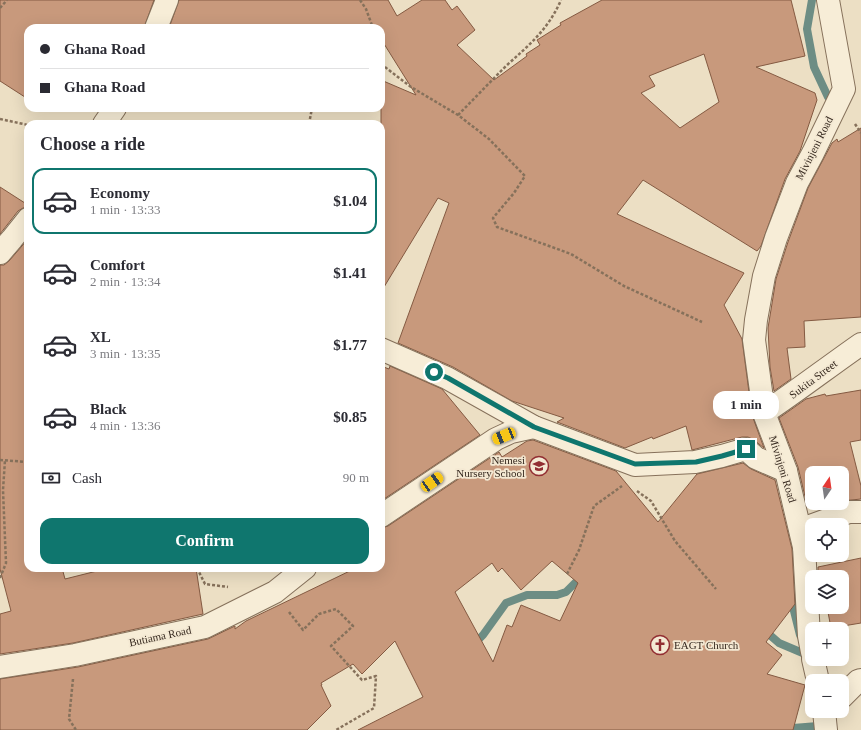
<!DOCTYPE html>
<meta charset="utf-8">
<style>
:root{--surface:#fff;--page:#f7f7f7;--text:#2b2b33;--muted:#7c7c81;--line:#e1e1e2;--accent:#0f766e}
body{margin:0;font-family:Georgia,serif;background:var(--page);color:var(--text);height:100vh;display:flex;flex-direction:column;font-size:15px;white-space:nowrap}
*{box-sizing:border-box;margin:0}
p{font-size:13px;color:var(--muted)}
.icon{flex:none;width:22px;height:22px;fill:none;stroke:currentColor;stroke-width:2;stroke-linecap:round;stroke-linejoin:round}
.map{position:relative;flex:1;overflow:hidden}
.side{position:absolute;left:24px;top:120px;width:361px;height:452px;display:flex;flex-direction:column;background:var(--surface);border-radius:12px;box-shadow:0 4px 16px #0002}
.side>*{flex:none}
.top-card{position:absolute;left:24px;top:24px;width:361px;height:88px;border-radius:12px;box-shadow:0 4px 16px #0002;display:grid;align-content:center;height:88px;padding:0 16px;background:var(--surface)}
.needle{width:26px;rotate:13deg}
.buttons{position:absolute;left:805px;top:466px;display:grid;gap:8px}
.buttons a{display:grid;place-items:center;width:44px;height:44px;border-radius:8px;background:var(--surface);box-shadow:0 4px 16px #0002;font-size:20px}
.end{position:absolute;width:18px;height:18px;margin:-9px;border:5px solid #0f766e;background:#fff;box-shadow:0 0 0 2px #fff}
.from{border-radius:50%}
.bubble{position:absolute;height:28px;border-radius:12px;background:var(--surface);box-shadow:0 4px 16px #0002;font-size:13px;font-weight:600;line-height:28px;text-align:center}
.car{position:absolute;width:12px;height:24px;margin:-12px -6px;border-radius:5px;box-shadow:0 0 3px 1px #0007;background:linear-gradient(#f5c518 24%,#345 0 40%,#f5c518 0 76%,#345 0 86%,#f5c518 0)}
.top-card b{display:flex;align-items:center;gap:14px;height:38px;font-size:15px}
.top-card b+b{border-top:1px solid var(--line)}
.top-card i{width:10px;height:10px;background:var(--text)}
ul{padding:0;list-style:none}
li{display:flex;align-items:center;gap:12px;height:66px;margin:0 8px 6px;padding:0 8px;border:2px solid transparent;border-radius:12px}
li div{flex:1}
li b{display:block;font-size:15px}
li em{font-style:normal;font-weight:600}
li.on{border-color:var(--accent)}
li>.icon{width:36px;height:36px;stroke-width:1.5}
h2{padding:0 16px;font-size:18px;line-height:48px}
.pay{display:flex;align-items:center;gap:10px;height:44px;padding:0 16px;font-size:15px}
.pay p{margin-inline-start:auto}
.button{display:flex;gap:8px;margin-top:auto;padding:8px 16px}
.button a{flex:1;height:46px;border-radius:12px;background:var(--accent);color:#fff;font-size:16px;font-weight:600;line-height:46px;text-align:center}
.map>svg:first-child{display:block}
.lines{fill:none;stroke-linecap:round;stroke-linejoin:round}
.stream{stroke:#6d8d84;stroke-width:8}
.building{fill:#c8997c;stroke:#845a42;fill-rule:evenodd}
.street-casing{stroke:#86715b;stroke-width:24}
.path{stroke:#86715b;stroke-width:2.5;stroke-dasharray:3 2;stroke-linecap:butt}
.street{stroke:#f7edd7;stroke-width:22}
.route{stroke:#0f766e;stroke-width:5}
.labels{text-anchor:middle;stroke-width:3.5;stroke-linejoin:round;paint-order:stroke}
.street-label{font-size:11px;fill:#36291f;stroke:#f4e9d3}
.poi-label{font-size:11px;fill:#36291f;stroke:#f4e9d3;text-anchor:end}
</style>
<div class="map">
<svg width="861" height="730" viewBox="0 0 861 730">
<rect width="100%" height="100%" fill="#ecdfc4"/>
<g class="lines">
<g class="stream">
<polyline points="812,0 807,29 814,67 828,97"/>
<polyline points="791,599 800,635"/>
<polyline points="763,629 779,643 805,654"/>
<polyline points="476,646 477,641 483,635 506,603 527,595 557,595 566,592 576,582 587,584"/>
<polyline points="785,722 793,728 818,726"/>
</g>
</g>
<g class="building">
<polygon points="0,0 154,0 144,28 28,28 28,99 0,81"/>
<path d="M 179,0 L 388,0 L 397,16 L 422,0 L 445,0 L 452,10 L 457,6 L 475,30 L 457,45 L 494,80 L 527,56 L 526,54 L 540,45 L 537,40 L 561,25 L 560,23 L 602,0 L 791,0 L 805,56 L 756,67 L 815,93 L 817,100 L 800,151 L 785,179 L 761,246 L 757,251 L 643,180 L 617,214 L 744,273 L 724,305 L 742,339 L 752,415 L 764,448 L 754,440 L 748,437 L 742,437 L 692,450 L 686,426 L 653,439 L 652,437 L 625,448 L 557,422 L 564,418 L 512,401 L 453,367 L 398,343 L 449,203 L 438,198 L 381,292 L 381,80 L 416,95 L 381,39 L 381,28 L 169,28 ZM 704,54 L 719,102 L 680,128 L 641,93 L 655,86 L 649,76 Z"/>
<polygon points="861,128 861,317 804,321 805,347 787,348 791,379 774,391 770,367 768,328 776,279 788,242 808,188 832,143 837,139 838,142"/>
<polygon points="0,187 28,205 28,207 23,208 18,211 0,234"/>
<polygon points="28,239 28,568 62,568 65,579 109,568 196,568 203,614 73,643 0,654 0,614 11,611 0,569 0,265 4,265 9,261"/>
<polygon points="381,366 389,369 390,366 442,389 480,435 381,501"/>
<polygon points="861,390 861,440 850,442 861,486 861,499 842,501 842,473 812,473 812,503 815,503 807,505 798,467 779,418 806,399 825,394 826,396"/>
<path d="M 533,440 L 616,471 L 658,522 L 697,474 L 743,463 L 751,469 L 775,480 L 792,549 L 795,604 L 766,642 L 782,655 L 767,674 L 805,685 L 793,730 L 358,730 L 423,697 L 395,641 L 362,674 L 353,664 L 321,683 L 322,685 L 321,685 L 331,706 L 307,730 L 0,730 L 0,679 L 78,667 L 208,639 L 235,626 L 235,629 L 246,621 L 356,568 L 381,568 L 381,528 L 388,526 L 499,452 L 502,457 L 527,441 ZM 552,561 L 578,583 L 560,621 L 521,605 L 512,627 L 507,625 L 493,662 L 455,592 L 492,563 L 498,572 L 502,568 L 521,590 Z"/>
<polygon points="861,558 861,623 831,628 827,607 842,607 842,577 822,577 820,570 818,573 818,567"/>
</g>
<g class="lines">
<g class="street-casing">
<g id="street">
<polyline points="156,28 167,0"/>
<polyline points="104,124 115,108"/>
<polyline points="0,253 12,239 28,219"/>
<polyline points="381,349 447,378 534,427 635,465 695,462 722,456 746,449 756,458 786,471"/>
<path d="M 764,413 C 797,391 828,367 861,344"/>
<polyline points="381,516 496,439 511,432 534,427"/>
<polyline points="804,547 810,526 849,512 861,512"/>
<polyline points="812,652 809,636 804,547 786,471 764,413 754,340 756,320 764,276 776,238 797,183 813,153 844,89 828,0"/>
<polyline points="813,659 818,681"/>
<polyline points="0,667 75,655 205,627 275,592 305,568"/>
<polyline points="842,697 858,681 861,680"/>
<polyline points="824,711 826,730"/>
</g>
</g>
<g class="path">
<polyline points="360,0 366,9 373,28"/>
<polyline points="0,8 7,0"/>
<polyline points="381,64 411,87 458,115 489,139 525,176 514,193 493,218 497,227 571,254 624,286 702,322"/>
<path d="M 458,115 C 474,99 490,82 506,66 C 529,45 548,30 561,0"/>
<polyline points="0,119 28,125"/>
<polyline points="309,124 312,108"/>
<polyline points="855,124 861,133"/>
<polyline points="0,460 28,462"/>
<polyline points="637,491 651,501 675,541 716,589"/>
<polyline points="197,568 205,584 228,587"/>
<polyline points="567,574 579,550 594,506 622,486"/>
<polyline points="0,578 6,563 3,490 5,460"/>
<polyline points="289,612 303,630 319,614 336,609 353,626 331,646 362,680 376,676 374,708 336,730"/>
<polyline points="73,679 69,719 76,730"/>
</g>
<use href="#street" class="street"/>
</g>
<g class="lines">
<polyline class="route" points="434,372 448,378 534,427 635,464 696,462 722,456 746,449"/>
</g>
<defs>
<g id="school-ring" transform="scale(1)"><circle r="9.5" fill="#f4e9d3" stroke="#922e32" stroke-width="1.5"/><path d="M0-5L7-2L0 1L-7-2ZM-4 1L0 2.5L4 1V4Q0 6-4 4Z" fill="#922e32"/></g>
<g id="church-ring" transform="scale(1)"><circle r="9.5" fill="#f4e9d3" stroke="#922e32" stroke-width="1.5"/><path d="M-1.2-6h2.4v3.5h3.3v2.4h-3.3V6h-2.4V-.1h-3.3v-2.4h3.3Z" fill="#922e32"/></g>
</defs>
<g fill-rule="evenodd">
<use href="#school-ring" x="539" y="466"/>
<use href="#church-ring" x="660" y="645"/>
</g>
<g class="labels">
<g class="street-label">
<text transform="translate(814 148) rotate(-63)" y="4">Mivinjeni Road</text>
<text transform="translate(813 379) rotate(-37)" y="4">Sukita Street</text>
<text transform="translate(783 469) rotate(73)" y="4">Mivinjeni Road</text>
<text transform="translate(160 636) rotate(-12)" y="4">Butiama Road</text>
</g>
<g class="poi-label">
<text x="525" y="464">Nemesi<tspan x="525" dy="13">Nursery School</tspan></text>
<text x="674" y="649" text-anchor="start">EAGT Church</text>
</g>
</g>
</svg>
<div class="buttons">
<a><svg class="needle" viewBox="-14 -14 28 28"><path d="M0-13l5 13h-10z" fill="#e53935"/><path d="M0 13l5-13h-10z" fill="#7c7c81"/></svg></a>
<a><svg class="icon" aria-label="locate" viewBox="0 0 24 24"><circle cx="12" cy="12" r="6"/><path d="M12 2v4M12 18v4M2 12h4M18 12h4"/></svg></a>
<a><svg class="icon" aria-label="layers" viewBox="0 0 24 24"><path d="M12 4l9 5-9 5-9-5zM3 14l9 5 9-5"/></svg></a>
<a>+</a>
<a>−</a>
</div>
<i class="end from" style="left:434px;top:372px"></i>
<i class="end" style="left:746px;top:449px"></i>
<div class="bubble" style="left:713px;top:391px;width:66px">1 min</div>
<i class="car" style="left:504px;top:436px;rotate:248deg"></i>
<i class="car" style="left:432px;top:482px;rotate:56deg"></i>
<div class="top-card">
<b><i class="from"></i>Ghana Road</b>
<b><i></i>Ghana Road</b>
</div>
<section class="side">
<h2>Choose a ride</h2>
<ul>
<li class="on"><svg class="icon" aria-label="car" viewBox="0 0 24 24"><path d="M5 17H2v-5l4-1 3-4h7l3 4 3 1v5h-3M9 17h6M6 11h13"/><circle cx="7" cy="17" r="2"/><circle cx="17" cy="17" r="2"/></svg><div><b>Economy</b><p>1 min · 13:33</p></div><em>$1.04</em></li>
<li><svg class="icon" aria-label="car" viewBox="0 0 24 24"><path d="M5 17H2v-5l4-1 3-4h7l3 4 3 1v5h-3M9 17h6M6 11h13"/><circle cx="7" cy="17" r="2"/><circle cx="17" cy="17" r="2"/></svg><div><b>Comfort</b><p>2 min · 13:34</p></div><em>$1.41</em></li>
<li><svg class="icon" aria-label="car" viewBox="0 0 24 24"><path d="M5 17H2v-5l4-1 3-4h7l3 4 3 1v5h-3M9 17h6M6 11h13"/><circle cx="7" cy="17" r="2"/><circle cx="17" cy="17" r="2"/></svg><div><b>XL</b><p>3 min · 13:35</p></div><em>$1.77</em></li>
<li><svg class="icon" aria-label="car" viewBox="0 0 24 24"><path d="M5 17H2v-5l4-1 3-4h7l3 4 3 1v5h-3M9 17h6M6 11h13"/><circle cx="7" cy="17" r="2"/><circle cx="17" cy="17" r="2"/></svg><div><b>Black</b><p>4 min · 13:36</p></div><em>$0.85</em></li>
</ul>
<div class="pay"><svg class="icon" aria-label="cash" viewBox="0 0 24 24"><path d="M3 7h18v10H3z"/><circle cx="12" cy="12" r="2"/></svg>Cash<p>90 m</p></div>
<div class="button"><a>Confirm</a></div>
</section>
</div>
